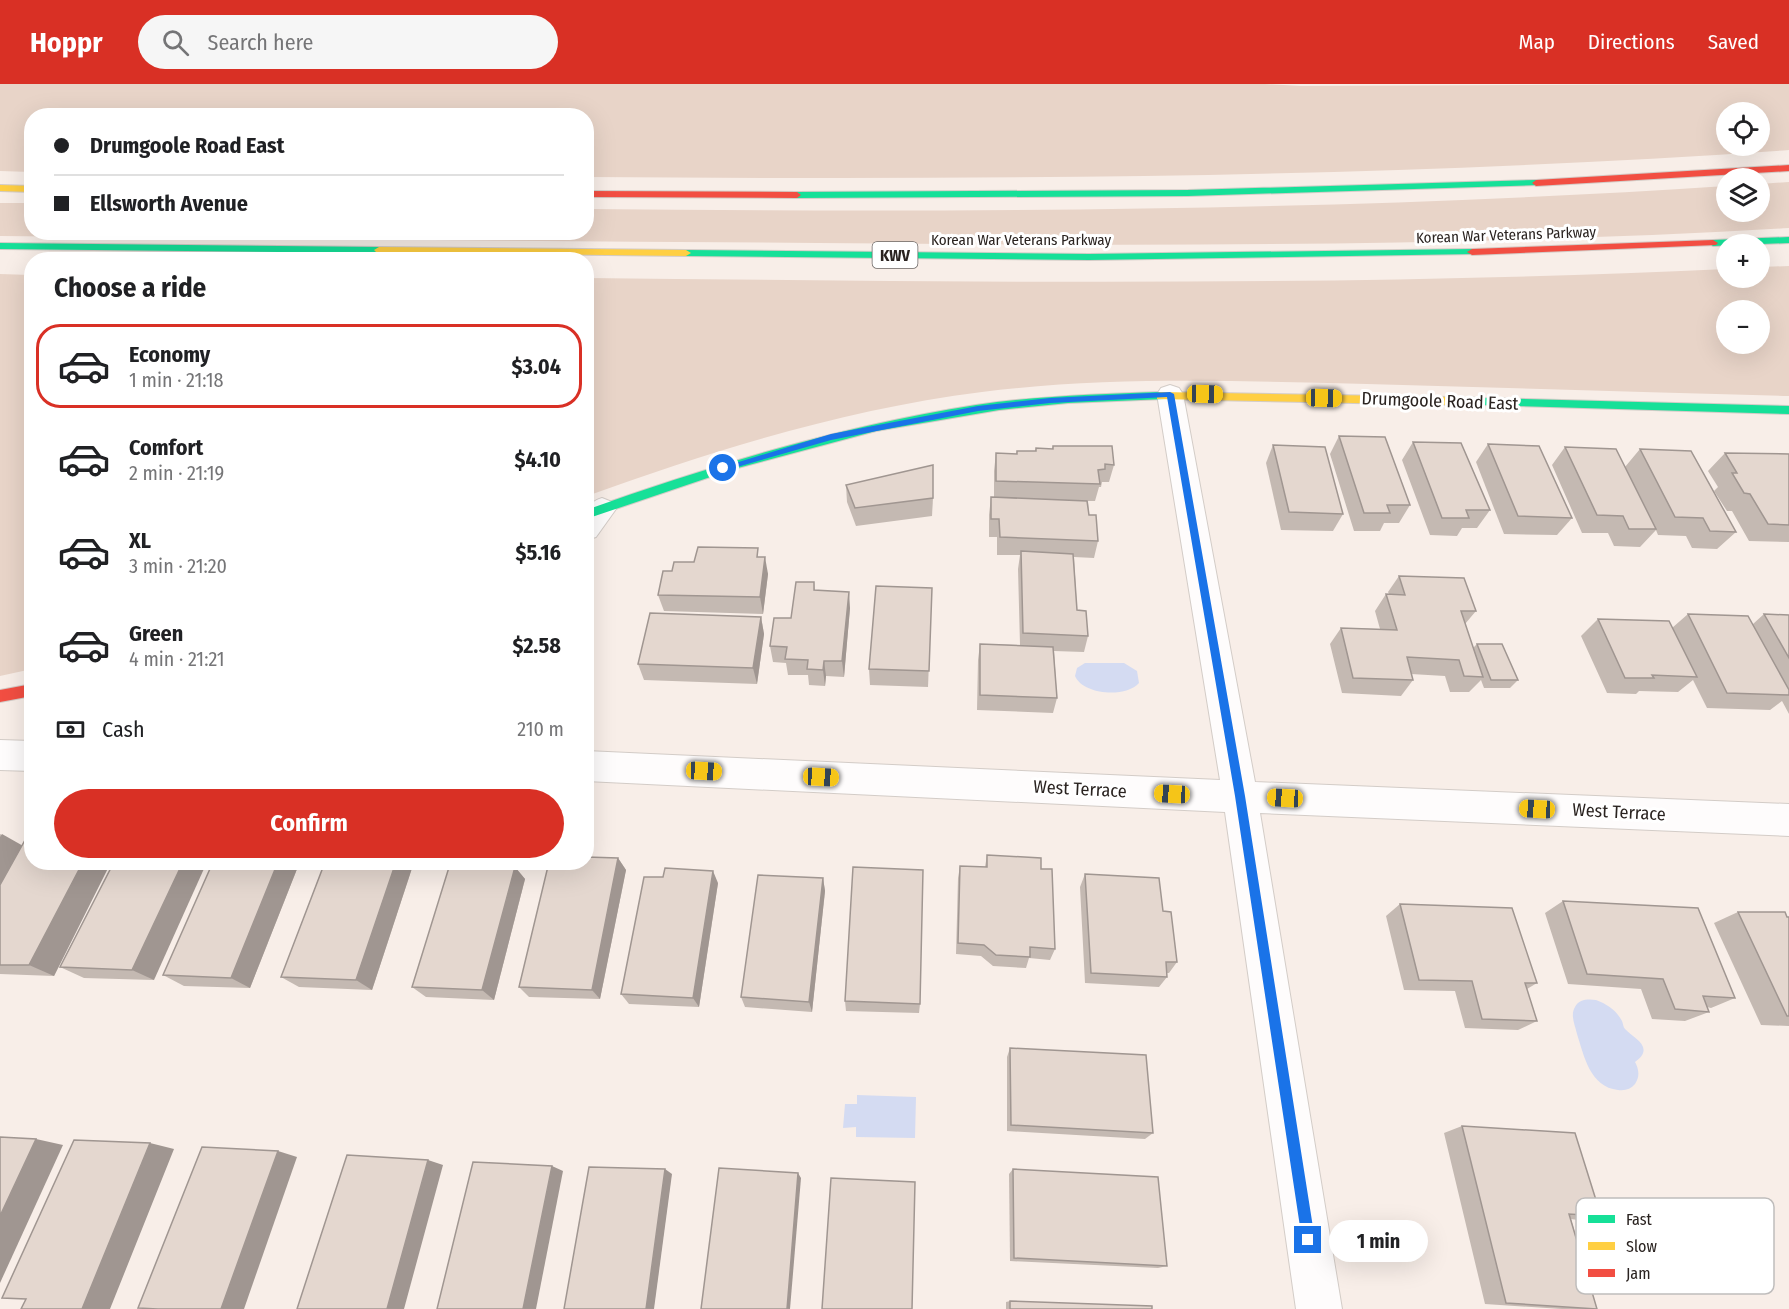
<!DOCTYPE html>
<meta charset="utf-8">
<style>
:root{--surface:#fff;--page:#f6f6f6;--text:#202124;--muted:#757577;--line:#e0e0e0;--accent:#d93025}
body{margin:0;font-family:"Fira Sans Condensed",sans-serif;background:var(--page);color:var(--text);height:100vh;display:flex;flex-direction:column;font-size:22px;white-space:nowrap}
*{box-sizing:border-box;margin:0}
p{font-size:20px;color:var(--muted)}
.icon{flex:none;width:33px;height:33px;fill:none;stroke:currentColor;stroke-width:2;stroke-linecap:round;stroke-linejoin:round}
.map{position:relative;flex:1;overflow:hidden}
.drawer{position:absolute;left:24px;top:168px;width:570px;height:618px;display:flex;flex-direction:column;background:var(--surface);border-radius:24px;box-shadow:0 6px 24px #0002}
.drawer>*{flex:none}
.hud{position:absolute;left:24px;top:24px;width:570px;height:132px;border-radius:24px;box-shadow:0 6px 24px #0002;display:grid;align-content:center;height:132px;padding:0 30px;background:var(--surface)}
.controls{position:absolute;left:1716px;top:18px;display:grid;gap:12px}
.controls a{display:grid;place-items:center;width:54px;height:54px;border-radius:50%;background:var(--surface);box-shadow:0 6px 24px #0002;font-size:30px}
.end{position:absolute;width:27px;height:27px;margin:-14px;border:8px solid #1a73e8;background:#fff;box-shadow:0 0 0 3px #fff}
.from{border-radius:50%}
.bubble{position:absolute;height:42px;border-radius:21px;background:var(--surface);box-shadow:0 6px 24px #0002;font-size:20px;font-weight:700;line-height:42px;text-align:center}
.car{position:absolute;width:18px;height:36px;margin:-18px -9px;border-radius:8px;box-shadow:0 0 4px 2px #0007;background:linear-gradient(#f5c518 24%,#345 0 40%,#f5c518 0 76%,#345 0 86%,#f5c518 0)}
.hud b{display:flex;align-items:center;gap:21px;height:57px;font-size:22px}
.hud b+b{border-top:2px solid var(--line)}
.hud i{width:15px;height:15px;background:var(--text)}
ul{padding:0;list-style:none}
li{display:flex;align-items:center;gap:18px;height:84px;margin:0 12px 9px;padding:0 18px;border:3px solid transparent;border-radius:24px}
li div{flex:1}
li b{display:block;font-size:22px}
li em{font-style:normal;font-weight:700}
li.on{border-color:var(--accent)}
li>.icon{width:54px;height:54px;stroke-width:1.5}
h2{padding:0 30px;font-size:27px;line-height:72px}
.pay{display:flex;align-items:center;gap:15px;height:66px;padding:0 30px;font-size:22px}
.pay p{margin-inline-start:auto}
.button{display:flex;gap:12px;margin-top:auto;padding:12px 30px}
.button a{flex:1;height:69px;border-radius:36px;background:var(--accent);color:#fff;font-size:24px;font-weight:700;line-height:69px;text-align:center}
header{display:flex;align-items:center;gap:36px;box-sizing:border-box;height:84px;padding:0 30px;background:var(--accent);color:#fff}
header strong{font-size:28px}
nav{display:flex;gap:33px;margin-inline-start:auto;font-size:21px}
.search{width:420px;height:54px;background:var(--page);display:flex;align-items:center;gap:15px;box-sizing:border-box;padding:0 21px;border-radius:33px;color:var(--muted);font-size:22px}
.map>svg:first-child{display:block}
.green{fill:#e8d4c8;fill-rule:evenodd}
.water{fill:#d4dbf2}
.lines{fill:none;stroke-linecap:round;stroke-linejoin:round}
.street-casing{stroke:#d3ccc7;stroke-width:2}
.fast-casing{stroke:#d3ccc7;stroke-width:2}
.slow-casing{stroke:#d3ccc7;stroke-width:2}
.jam-casing{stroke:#d3ccc7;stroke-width:2}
.street{fill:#fefcfc;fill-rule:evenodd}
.fast{fill:#16e098;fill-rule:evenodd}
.slow{fill:#ffcf43;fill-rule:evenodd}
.jam{fill:#f24e42;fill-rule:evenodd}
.wall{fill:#c4b9b2}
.shaded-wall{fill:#a09691}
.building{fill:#e4d7cf;stroke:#a09691;stroke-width:1.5}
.route{fill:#1a73e8}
.labels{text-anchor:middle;stroke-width:6;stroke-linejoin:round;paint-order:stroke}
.far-street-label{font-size:15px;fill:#2a2320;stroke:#fff}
.shield{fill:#fff;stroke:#6a6563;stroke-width:1.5}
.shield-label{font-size:16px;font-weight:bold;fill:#2a2320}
.street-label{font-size:18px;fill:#2a2320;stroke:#fff}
.key{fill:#fff;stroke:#bfbdbc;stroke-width:1.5}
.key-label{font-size:16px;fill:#2a2320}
</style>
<header>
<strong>Hoppr</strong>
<div class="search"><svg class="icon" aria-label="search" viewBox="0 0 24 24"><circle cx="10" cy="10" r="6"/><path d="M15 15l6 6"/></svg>Search here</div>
<nav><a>Map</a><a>Directions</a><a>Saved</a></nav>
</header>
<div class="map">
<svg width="1789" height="1225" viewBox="0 0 1789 1225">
<rect width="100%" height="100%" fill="#f8eee8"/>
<g class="green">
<path d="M 0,0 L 1265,0 L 1301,2 L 1789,0 L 1789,66 C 1389,94 988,96 587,93 L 586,32 L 32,32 L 31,88 L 0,87 ZM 1726,28 L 1760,28 L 1760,62 L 1726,62 Z"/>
<path d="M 1789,98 L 1789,144 C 1466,163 1142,162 818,159 C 545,157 273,155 0,152 L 0,119 L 31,119 L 32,148 L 586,148 L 587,125 C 967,129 1347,127 1726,102 L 1726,128 L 1760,128 L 1760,100 Z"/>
<path d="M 1789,182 L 1789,312 C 1648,308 1508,304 1367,300 C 1239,297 1109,292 982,308 C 846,325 715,366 587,412 L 587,194 C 967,198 1346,203 1726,185 L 1726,194 L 1760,194 L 1760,183 ZM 1726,226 L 1760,226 L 1760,260 L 1726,260 Z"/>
<polygon points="0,190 31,191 32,585 0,592"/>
</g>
<g class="water">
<path d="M 1085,579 L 1124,579 L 1137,587 L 1139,599 C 1126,614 1083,611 1075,592 L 1077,584 Z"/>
<path d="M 1596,916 C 1607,920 1616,926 1622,937 C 1623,939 1623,943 1625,945 C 1633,954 1656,963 1635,978 C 1639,985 1640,993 1635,1000 C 1631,1005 1625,1007 1618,1006 C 1590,1003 1584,972 1577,950 C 1575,941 1570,931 1575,923 C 1579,915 1588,915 1596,916 Z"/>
<polygon points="857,1011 916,1013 915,1054 856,1053 856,1043 843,1044 845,1020 857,1020"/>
</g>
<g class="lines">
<g class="street-casing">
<g id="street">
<polygon points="1170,301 1179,304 1183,310 1255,698 1789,720 1789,752 1260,729 1342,1225 1296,1225 1225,728 586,697 586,667 1220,696 1157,310 1161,304"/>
<path d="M 602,414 L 612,418 L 616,425 L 596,453 L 586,456 C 586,436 580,421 602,414 Z"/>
<polygon points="0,656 32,657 32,687 0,686"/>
</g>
</g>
<g class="fast-casing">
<g id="fast">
<polygon points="1536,96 1539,97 1539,101 1188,112 797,114 793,111 797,108 1188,106"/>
<polygon points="1789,153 1789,159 1713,162 1708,159 1713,156"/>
<polygon points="0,159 379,163 384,166 379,169 0,165"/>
<polygon points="1472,165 1475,166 1475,170 1089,176 686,172 681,169 686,166 1089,170"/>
<path d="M 1161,308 L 1165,309 L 1165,315 L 1068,319 L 999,326 L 876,347 L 734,385 L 586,435 L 586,426 C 713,381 842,342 976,321 C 1037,312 1099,310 1161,308 Z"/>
<polygon points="1450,313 1789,322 1789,330 1446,320 1446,314"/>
</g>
</g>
<g class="slow-casing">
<g id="slow">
<polygon points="0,101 32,102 32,108 0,107"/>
<polygon points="379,163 686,166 691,169 686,172 376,168 374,166"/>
<polygon points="1161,308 1450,313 1455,317 1450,321 1157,315 1157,309"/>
</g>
</g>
<g class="jam-casing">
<g id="jam">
<polygon points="1789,81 1789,87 1536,102 1532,99 1536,96"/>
<polygon points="586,107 797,108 801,111 797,114 586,113"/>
<polygon points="1713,156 1718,159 1716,161 1472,171 1467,168 1472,165"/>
<polygon points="32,600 32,612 0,618 0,606"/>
</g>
</g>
<use href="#street" class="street"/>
<use href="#fast" class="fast"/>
<use href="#slow" class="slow"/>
<use href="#jam" class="jam"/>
</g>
<g class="wall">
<polygon points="1339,352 1410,421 1399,439 1384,439 1380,447 1354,447 1330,370"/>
<polygon points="1413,358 1490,426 1477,444 1462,444 1457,452 1430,451 1402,376"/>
<polygon points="1488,360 1572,434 1557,451 1504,450 1476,378"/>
<polygon points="1273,361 1343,430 1333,447 1281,446 1266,379"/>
<polygon points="1053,362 1114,381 1109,398 1102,398 1101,403 1099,403 1095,417 1088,417 1089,431 1098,457 1094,474 1074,473 1077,526 1088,552 1084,568 1054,567 1057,614 1053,629 977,626 978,576 980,560 1020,561 1018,485 1020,471 997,471 997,453 989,453 989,431 991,413 994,413 994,387 996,369 1016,370 1017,367 1035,367 1036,364 1052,365"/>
<polygon points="1565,363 1648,429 1625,383 1640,365 1736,448 1717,465 1692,464 1686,452 1658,451 1656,446 1640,463 1614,462 1608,449 1582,449 1552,381"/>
<polygon points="1725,369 1789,370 1789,458 1749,457 1732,427 1727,427 1714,407 1718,403 1708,387"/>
<polygon points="846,401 933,414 932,432 856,442 847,418"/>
<polygon points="760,473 768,490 763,530 664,527 658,511 672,487 694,478"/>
<polygon points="1399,492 1476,527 1465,540 1473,564 1477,560 1518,596 1510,604 1484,604 1481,596 1469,608 1450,608 1445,592 1411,590 1413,596 1401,612 1342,609 1330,560 1341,544 1380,545 1375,527 1386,510 1389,510 1388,508"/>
<polygon points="814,498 815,506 850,524 844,593 826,592 825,602 809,601 808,591 788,591 786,579 773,578 770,562 791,534"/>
<polygon points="932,504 928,603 870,601 869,585"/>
<polygon points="1688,530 1753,540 1764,530 1789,531 1789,630 1782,617 1770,626 1707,624 1693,596 1678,608 1639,607 1636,610 1607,609 1581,552 1598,535 1672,544"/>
<polygon points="761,533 764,550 757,600 644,596 638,580"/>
<polygon points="0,750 22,762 32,778 111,778 54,892 0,890"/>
<polygon points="987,771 1041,785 1055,865 1050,876 1029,874 1026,884 993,882 981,872 956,870 958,794 960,782 985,783"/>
<polygon points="618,774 626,786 600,915 529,913 519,903"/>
<polygon points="114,778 154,896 84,894 60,883"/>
<polygon points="325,778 414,778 372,906 299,903 281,893"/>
<polygon points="515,783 525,795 494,916 426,913 412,903"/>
<polygon points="297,785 250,904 184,902 163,891"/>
<polygon points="1085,790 1163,827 1177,878 1169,889 1167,889 1167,893 1159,903 1085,899 1080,803"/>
<polygon points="823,794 825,807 812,928 745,923 741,913"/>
<polygon points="718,799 699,923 629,920 621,910"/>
<polygon points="1563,817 1735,914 1711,924 1707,923 1709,928 1685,937 1652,935 1641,905 1568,900 1545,829"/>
<polygon points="1400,820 1537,899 1527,905 1537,937 1518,946 1465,944 1455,907 1404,906 1386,832"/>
<polygon points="1738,828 1789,833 1789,942 1761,941 1714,839"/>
<polygon points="845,917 920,920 919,929 846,927"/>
<polygon points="1010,964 1153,1049 1145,1055 1007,1047 1007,973"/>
<polygon points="1462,1042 1601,1132 1578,1136 1571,1135 1597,1225 1562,1225 1485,1220 1444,1049"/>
<polygon points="1013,1085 1167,1182 1158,1184 1010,1177 1009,1090"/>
<polygon points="1010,1217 1152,1225 1006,1225 1006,1218"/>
</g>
<g class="shaded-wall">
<polygon points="765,473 768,490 763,530 760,513"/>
<polygon points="849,508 850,524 844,593 842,577"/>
<polygon points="761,533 764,550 757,600 753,584"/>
<polygon points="824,577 826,592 825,602 823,586"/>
<polygon points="2,750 25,763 0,807 0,753"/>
<polygon points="618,774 626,786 600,915 592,906"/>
<polygon points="83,778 111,778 54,892 29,881"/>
<polygon points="183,778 207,778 154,896 132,886"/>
<polygon points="278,778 288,778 297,785 250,904 231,894"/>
<polygon points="396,778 414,778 372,906 356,896"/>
<polygon points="515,783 525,795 494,916 482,906"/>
<polygon points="713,787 718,799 699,923 693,914"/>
<polygon points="823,794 825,807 812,928 809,918"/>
<polygon points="36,1055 63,1061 0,1199 0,1132"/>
<polygon points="150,1059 174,1065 110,1225 82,1225"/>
<polygon points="278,1067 297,1073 244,1225 221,1225"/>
<polygon points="428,1076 443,1081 404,1225 387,1225"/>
<polygon points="552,1082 563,1087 536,1225 523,1225"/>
<polygon points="665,1085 672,1090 654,1225 646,1225"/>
<polygon points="798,1089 801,1094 790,1225 787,1225"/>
</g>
<g class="building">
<polygon points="1339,352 1385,353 1410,421 1387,421 1390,429 1364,429"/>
<polygon points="1413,358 1461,359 1490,426 1466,426 1469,434 1442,434"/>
<polygon points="1488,360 1539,362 1572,434 1518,432"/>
<polygon points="1273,361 1325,363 1343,430 1289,428"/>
<polygon points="1053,362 1112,362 1114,381 1105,380 1105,385 1098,386 1100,400 996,397 996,369 1017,370 1017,367 1036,367 1036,364 1053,365"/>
<polygon points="1565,363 1616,365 1656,445 1629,445 1623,432 1597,431"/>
<polygon points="1640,365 1691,367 1736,448 1710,447 1703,434 1675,433"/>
<polygon points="1725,369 1789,370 1789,441 1768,440 1750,410 1744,409 1732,389 1737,389"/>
<polygon points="933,381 933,414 855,424 846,401"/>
<polygon points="991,413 1087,417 1089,431 1096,431 1098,457 1000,453 999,435 991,435"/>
<polygon points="698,463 758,464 757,473 765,473 760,513 658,511 663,487 672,487 674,478 694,478"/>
<polygon points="1021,467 1073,470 1077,526 1086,527 1088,552 1023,549"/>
<polygon points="1399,492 1464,494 1476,527 1461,527 1483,593 1464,592 1459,576 1407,573 1413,596 1353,594 1341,544 1397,546 1386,510 1405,511"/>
<polygon points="796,498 814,498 814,506 849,508 842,577 824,577 823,586 807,585 808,576 785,575 787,563 770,562 774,534 791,534"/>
<polygon points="876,502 932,504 929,587 869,585"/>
<polygon points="650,529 761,533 753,584 638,580"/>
<polygon points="1688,530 1748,532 1789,606 1789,611 1727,609"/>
<polygon points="1764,530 1789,531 1789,574"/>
<polygon points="1598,535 1669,537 1697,593 1652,591 1654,594 1625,594"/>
<polygon points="980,560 1053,563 1057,614 980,611"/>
<polygon points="1477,560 1502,560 1518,596 1491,596"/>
<polygon points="29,749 32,749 32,778 83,778 29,881 0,881 0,801"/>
<polygon points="987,771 1041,774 1041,785 1052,785 1055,865 1030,863 1030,873 996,871 984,861 958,859 960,782 987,783"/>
<polygon points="586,773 618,774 592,906 519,903 549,778 586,778"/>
<polygon points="114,778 183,778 132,886 60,883"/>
<polygon points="213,778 278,778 231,894 163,891"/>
<polygon points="325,778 396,778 356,896 281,893"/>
<polygon points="450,780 515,783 482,906 412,903"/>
<polygon points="853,783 923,786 920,920 845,917"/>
<polygon points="665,784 713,787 693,914 621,910 644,793 663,793"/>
<polygon points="1085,790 1159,794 1163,827 1171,828 1177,878 1166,878 1167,893 1091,889"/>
<polygon points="758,791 823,794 809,918 741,913"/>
<polygon points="1563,817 1698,824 1735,914 1703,912 1709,928 1675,925 1663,895 1587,890"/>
<polygon points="1400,820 1512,824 1537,899 1525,899 1537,937 1482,935 1472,897 1419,896"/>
<polygon points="1738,828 1785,828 1787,833 1789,833 1789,932 1787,932"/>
<polygon points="1010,964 1146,971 1153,1049 1011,1041"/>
<polygon points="1462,1042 1575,1049 1601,1132 1569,1130 1597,1225 1506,1219"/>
<polygon points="0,1053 36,1055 0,1132"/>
<polygon points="74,1056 150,1059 82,1225 21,1225 26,1215 2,1214"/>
<polygon points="202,1063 278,1067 221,1225 158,1225 138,1224"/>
<polygon points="347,1071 428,1076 387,1225 297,1225"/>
<polygon points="473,1078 552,1082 523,1225 437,1225"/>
<polygon points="589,1083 665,1085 646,1225 564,1225"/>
<polygon points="719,1084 798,1089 787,1225 701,1225"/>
<polygon points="1013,1085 1158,1093 1167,1182 1014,1174"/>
<polygon points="831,1094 915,1098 912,1225 822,1225"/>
<polygon points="1010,1217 1152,1222 1152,1225 1010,1225"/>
</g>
<polygon class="route" points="1170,308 1174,310 1245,712 1315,1156 1313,1161 1308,1163 1304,1161 1302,1156 1235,712 1167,313 1050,319 978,327 831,356 723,387 719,384 831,350 978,322 1050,314"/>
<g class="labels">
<g class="far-street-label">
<text transform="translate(1506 151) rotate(-2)" y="5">Korean War Veterans Parkway</text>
<text x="1021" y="161">Korean War Veterans Parkway</text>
</g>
<rect class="shield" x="872.5" y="158" width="45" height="26" rx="4.5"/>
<g class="shield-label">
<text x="895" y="177">KWV</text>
</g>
<g class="street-label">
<text transform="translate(1440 317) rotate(2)" y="6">Drumgoole Road East</text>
<text transform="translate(1080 705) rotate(3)" y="6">West Terrace</text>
<text transform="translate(1619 728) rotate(3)" y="6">West Terrace</text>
</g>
</g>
<rect x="1576" y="1114" width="198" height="96" rx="9" class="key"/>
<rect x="1588" y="1131" width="27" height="8" fill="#16e098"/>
<rect x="1588" y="1158" width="27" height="8" fill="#ffcf43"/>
<rect x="1588" y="1185" width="27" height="8" fill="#f24e42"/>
<g class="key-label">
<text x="1626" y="1141">Fast</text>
<text x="1626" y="1168">Slow</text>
<text x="1626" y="1195">Jam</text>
</g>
</svg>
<div class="controls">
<a><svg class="icon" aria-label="locate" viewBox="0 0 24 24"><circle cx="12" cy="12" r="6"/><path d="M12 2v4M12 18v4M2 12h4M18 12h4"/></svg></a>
<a><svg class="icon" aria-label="layers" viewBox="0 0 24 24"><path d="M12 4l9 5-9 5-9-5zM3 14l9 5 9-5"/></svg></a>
<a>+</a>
<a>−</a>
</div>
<i class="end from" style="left:723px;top:384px"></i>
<i class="end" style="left:1308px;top:1156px"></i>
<div class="bubble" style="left:1329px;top:1136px;width:99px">1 min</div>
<i class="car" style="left:1205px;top:310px;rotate:91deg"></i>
<i class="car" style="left:1324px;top:314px;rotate:91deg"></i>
<i class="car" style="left:704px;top:687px;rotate:93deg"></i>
<i class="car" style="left:821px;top:693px;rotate:93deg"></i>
<i class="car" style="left:1172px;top:710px;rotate:273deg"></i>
<i class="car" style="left:1285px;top:714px;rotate:273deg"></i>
<i class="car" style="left:1537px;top:725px;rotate:273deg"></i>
<div class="hud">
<b><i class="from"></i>Drumgoole Road East</b>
<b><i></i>Ellsworth Avenue</b>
</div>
<section class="drawer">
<h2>Choose a ride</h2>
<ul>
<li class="on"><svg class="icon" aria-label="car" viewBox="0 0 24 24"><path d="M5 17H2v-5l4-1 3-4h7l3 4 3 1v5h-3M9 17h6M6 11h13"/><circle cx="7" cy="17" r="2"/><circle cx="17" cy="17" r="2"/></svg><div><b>Economy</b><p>1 min · 21:18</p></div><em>$3.04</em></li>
<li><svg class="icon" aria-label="car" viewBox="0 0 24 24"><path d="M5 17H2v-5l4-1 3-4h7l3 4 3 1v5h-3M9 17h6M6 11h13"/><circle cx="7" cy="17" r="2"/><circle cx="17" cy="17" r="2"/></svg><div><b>Comfort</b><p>2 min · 21:19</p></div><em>$4.10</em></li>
<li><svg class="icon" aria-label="car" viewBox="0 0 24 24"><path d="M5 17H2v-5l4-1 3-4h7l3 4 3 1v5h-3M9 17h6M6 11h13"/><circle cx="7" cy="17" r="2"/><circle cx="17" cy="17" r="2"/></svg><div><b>XL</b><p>3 min · 21:20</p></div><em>$5.16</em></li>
<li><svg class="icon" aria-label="car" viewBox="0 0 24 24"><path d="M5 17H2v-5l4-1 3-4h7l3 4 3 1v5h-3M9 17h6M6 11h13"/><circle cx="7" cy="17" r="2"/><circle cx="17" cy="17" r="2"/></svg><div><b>Green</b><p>4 min · 21:21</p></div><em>$2.58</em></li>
</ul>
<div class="pay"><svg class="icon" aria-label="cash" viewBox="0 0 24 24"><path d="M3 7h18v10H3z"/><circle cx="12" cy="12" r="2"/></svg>Cash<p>210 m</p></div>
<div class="button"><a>Confirm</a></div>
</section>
</div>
